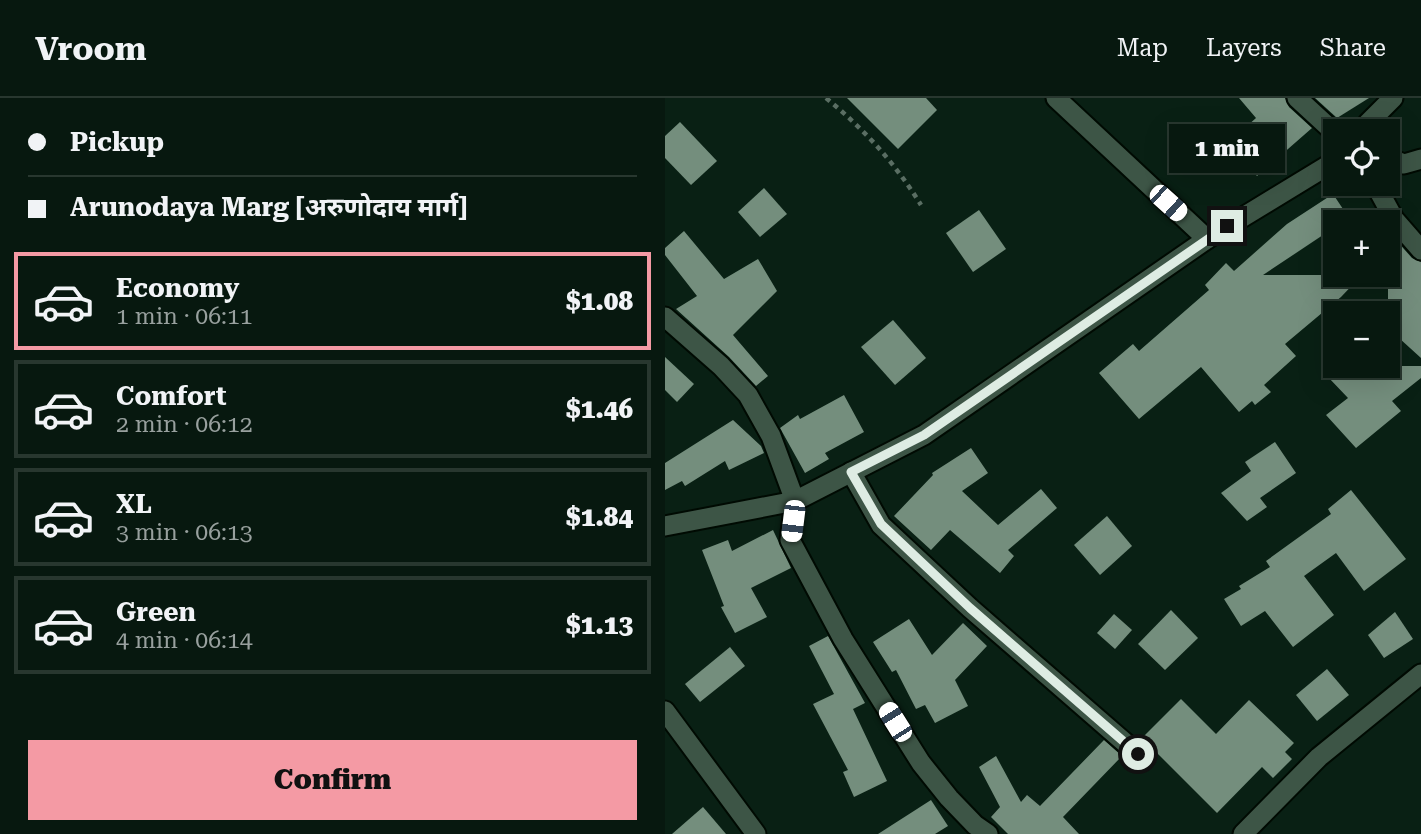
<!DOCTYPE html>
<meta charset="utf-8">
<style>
:root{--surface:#07180f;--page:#15251d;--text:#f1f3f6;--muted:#98a09e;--line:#28372f;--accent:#f49aa4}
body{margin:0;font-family:"Roboto Serif","Noto Sans Devanagari",serif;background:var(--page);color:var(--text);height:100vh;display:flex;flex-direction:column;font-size:26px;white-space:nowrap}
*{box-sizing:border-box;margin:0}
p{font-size:23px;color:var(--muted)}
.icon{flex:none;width:38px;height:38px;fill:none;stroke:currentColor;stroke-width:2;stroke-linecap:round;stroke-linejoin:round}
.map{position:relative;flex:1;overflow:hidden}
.panel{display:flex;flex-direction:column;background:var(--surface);width:665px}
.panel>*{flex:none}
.top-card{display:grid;align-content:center;height:154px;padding:0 28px;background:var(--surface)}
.tools{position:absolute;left:658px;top:21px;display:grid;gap:14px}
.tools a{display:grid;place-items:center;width:77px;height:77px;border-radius:0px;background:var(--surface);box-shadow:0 7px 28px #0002,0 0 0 2px var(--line);font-size:35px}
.end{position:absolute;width:32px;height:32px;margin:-16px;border:9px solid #deece3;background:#111;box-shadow:0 0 0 4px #111}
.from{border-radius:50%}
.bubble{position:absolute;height:49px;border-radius:0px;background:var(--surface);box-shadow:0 7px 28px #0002,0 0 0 2px var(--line);font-size:23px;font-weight:800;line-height:49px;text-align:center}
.car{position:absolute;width:21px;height:42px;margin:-21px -10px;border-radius:9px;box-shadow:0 0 5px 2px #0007;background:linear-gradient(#fff 24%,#345 0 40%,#fff 0 76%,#345 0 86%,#fff 0)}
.top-card b{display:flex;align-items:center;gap:24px;height:66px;font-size:26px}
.top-card b+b{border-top:2px solid var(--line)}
.top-card i{width:18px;height:18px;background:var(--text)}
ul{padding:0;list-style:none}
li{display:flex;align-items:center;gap:21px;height:98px;margin:0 14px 10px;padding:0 14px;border:4px solid var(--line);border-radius:0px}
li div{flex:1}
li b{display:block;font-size:26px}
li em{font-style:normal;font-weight:800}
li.selected{border-color:var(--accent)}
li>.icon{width:63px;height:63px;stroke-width:1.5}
.primary-button{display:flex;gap:14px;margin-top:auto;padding:14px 28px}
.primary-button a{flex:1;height:80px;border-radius:0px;background:var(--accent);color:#111;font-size:28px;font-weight:800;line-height:80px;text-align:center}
header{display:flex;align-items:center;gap:42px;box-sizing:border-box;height:98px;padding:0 35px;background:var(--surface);border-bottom:2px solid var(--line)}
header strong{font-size:33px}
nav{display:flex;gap:38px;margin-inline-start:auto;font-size:24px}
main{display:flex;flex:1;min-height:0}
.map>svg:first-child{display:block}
.building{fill:#748e7d}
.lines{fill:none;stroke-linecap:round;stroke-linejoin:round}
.minor-casing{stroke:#000a02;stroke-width:23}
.path{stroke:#5a6e63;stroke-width:4.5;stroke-dasharray:5 5;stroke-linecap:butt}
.minor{stroke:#3d5546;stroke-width:19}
.route{stroke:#deece3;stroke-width:9}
</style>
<header>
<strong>Vroom</strong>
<nav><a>Map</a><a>Layers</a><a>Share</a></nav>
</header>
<main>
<section class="panel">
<div class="top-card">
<b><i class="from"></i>Pickup</b>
<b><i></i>Arunodaya Marg [अरुणोदा‍य मार्ग]</b>
</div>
<ul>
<li class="selected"><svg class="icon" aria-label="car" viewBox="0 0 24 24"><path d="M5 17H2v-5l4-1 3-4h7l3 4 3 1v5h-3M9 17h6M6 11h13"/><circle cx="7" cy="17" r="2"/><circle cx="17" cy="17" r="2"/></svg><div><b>Economy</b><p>1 min · 06:11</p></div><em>$1.08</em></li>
<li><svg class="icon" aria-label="car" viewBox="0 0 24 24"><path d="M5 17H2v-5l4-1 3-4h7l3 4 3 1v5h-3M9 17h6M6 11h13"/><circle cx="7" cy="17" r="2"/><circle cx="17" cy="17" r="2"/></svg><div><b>Comfort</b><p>2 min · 06:12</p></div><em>$1.46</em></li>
<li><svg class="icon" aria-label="car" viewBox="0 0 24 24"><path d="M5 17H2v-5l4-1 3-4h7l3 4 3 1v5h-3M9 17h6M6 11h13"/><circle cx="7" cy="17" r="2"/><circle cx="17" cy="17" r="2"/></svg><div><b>XL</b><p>3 min · 06:13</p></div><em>$1.84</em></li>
<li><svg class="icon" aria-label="car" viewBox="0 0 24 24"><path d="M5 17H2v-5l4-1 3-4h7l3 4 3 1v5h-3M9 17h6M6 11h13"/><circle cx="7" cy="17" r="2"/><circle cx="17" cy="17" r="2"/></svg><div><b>Green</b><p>4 min · 06:14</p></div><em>$1.13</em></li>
</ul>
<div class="primary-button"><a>Confirm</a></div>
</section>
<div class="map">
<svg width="756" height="736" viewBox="0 0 756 736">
<rect width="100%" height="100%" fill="#092014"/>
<g class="building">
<polygon points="182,0 261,0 272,12 233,51"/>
<polygon points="574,0 620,0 624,9 647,30 592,78 563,45 591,20"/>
<polygon points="650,0 704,0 672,20"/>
<polygon points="15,24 52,63 26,87 0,60 0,38"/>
<polygon points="99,90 122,116 95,139 73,114"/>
<polygon points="668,96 684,120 677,124 670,124 670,129 598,177 697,177 676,199 620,246 631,258 599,287 606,294 590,307 587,303 574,314 536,269 474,321 434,275 468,246 474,253 544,192 540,187 561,165 569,173 622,126"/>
<polygon points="314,112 341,151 308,174 281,135"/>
<polygon points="19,133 59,181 93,161 112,193 68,237 103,278 91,288 64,259 11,211 32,198 0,157 0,150"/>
<polygon points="723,133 747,160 756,164 756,260 723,230"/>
<polygon points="228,222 261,260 230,287 196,249"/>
<polygon points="0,259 29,286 12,304 0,292"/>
<polygon points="675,268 756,268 756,280 727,303 736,313 691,350 661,317 683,300 663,279"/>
<polygon points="179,297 199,334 160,355 164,361 140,375 115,330 133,317 135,321"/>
<polygon points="68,322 96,348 99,355 64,372 60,363 20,388 17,383 0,392 0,365"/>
<polygon points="610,344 631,375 595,400 602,409 582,423 556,395 586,373 580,364"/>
<polygon points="306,350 323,375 297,393 333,427 376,391 392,410 343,452 349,458 335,475 285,432 266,452 229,418 268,377 267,375"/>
<polygon points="686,392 741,461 699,493 671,455 639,478 669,517 628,549 600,513 576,528 559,501 576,491 574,488 605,469 601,463 666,416 663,411"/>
<polygon points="442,418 467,448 435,477 409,447"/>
<polygon points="108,432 126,470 86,490 102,519 70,535 56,509 59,508 37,452 63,442 67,453"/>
<polygon points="506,512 533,540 500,572 473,546"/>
<polygon points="730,514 748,541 719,560 703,537"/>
<polygon points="449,516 467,532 450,551 432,535"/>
<polygon points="244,521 267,557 298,525 322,548 290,582 303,608 270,625 260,607 251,611 231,572 227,574 208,544"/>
<polygon points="163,538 200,605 188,611 222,683 189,699 178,674 183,672 148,606 169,596 144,548"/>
<polygon points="65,549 80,568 35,604 20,586"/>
<polygon points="662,571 684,597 652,623 631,597"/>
<polygon points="516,601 551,636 584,602 629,645 620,654 627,661 608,680 597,669 552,715 477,640"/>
<polygon points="439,642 457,658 398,719 414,736 343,736 326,719 335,709 314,669 331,658 356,704 362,697 375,708"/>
<polygon points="266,702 283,728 270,736 213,736"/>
<polygon points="38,709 61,736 7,736"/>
</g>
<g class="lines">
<g class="minor-casing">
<g id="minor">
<polyline points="391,0 542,141"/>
<polyline points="632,0 670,35"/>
<polyline points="700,33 703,25 728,0"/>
<polyline points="723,60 739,66 756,61"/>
<polyline points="710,86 729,121 756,152"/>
<polyline points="0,219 56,268 83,297 106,338 130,403 125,442 178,541 256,665 284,700 310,727 323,736"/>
<polyline points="186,374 216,427 305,510 473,656"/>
<polyline points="0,428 130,403 259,337 542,141 670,63"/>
<polyline points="0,613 91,736"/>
<polyline points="578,736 654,659 756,576"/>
</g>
</g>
<path class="path" d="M 161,0 C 199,31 230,65 256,107"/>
<use href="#minor" class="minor"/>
</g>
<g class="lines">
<polyline class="route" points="473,656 305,510 216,426 186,374 259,337 562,128"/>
</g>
</svg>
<div class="tools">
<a><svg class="icon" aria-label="locate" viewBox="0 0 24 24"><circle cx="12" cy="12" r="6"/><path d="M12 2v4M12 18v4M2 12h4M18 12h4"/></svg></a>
<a>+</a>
<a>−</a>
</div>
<i class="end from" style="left:473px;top:656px"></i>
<i class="end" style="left:562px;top:128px"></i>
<div class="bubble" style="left:504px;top:26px;width:116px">1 min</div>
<i class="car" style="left:503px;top:105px;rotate:132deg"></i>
<i class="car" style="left:128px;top:423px;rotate:187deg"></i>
<i class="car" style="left:230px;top:624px;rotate:328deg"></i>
</div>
</main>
